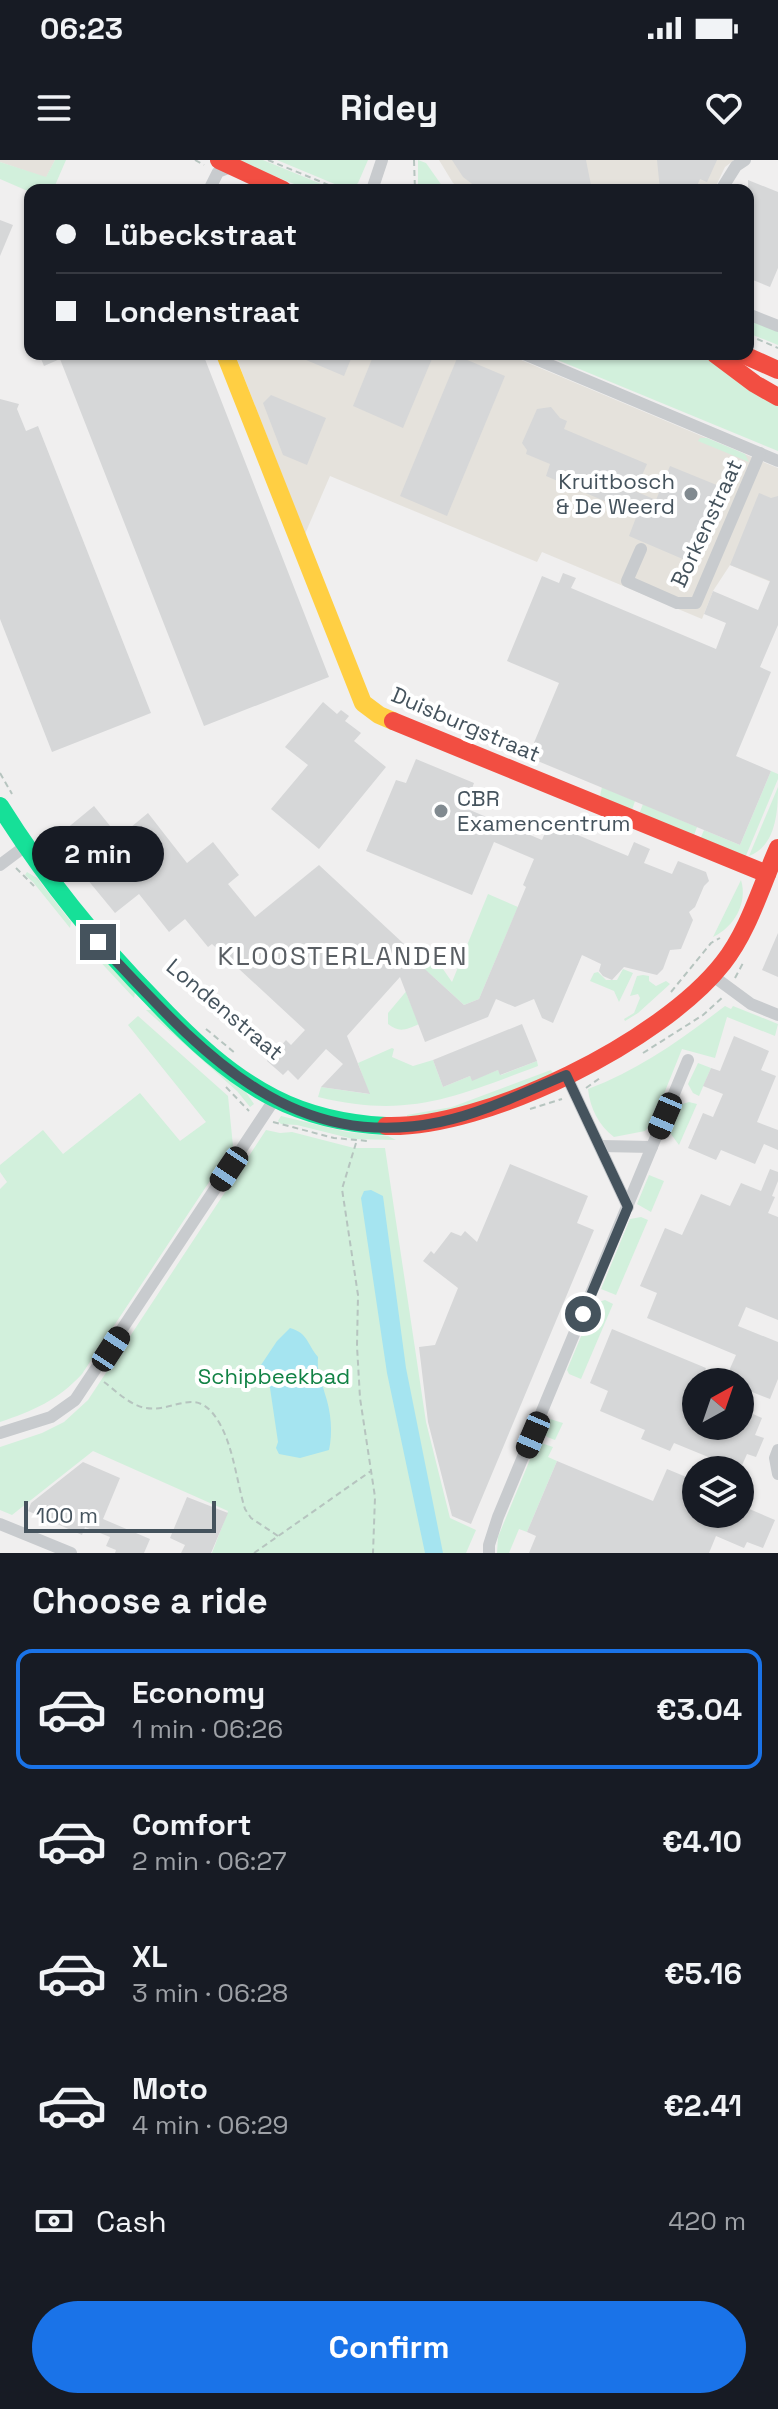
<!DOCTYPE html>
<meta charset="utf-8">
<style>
:root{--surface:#171b24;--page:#242831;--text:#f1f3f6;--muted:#9ea1a6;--line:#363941;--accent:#1a73e8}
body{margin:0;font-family:"Space Grotesk",sans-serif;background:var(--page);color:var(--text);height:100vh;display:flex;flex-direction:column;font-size:30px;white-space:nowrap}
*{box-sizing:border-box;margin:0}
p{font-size:26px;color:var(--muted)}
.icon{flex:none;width:44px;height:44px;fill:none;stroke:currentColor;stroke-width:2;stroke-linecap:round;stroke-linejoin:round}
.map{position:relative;height:1393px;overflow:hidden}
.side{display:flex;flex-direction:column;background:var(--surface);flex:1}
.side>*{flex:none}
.guide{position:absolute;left:24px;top:24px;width:730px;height:176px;border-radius:16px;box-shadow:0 2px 6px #0004;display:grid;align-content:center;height:176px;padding:0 32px;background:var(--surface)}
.needle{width:52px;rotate:40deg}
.fabs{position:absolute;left:682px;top:1208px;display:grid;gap:16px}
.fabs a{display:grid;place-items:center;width:72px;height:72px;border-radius:50%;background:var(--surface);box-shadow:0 2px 6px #0004;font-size:40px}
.scale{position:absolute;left:24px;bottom:20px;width:192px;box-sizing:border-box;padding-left:8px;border:4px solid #45535d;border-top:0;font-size:22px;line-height:28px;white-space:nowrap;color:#45535d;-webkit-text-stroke:6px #fff;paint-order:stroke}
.end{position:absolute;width:36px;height:36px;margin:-18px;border:10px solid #45535d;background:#fff;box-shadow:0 0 0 4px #fff}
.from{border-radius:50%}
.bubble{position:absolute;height:56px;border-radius:28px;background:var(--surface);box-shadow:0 2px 6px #0004;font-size:26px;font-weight:600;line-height:56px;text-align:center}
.car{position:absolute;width:24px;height:48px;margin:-24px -12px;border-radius:10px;box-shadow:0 0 6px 2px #0007;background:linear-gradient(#222 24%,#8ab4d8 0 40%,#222 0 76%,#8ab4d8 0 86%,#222 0)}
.guide b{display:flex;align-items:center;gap:28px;height:76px;font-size:30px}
.guide b+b{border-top:2px solid var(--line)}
.guide i{width:20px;height:20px;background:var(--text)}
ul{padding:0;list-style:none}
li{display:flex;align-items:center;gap:24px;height:120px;margin:0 16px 12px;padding:0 16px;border:4px solid transparent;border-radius:16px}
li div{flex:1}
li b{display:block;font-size:30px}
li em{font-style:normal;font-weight:600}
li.on{border-color:var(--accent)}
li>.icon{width:72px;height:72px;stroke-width:1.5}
h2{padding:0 32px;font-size:36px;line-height:96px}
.pay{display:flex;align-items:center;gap:20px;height:88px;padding:0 32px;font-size:30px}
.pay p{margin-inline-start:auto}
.action{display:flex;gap:16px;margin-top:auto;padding:16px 32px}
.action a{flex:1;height:92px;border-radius:48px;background:var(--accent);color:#fff;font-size:32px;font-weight:600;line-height:92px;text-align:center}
.status{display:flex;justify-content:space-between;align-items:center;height:56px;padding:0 40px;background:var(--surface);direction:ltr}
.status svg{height:22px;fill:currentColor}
header{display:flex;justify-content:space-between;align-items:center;height:104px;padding:0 32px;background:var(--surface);font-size:36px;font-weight:600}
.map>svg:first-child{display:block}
.commercial{fill:#e5e2dc}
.green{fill:#d2f0dc}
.water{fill:#a5e4f0}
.building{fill:#d6d7d8}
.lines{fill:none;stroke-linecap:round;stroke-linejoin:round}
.path{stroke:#b6c4bf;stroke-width:2;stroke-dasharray:6 4;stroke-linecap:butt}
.street{stroke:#c8cbce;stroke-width:12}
.fast{stroke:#16e098;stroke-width:18}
.slow{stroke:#ffcf43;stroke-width:18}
.jam{stroke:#f24e42;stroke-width:18}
.route{stroke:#45535d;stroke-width:10}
.poi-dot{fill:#818a90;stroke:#fff;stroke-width:3}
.labels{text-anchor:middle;stroke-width:8;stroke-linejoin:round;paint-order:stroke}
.poi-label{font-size:22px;fill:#45535d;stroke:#fff;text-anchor:end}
.street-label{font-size:22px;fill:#45535d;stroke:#fff}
.park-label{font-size:22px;fill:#128245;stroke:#fff}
.quarter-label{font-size:26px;letter-spacing:2px;fill:#5a5f64;stroke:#fff}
</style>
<div class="status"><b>06:23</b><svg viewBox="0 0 49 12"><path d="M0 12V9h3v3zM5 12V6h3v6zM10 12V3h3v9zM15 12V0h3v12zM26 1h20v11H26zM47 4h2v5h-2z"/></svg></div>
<header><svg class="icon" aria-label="menu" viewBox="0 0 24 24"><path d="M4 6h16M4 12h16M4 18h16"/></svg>Ridey<svg class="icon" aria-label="heart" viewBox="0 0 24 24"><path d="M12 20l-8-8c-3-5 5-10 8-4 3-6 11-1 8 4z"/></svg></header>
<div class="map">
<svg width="778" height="1393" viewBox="0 0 778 1393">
<rect width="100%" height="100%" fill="#f0efef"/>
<g class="commercial">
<polygon points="0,0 55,0 46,18 0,2"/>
<polygon points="439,0 734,0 725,7 714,30 462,30 453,23"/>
<polygon points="235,194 507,194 768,304 778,308 778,425 730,405 713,431 702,459 542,392 537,402 330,316 305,374"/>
</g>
<g class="green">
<polygon points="55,0 66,0 53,30 30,32 0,19 0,2 46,17"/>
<polygon points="235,0 263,0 336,30 309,30"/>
<polygon points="277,0 368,0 358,23 349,30"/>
<polygon points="418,0 426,3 445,30 418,30"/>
<polygon points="748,159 778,171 778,185 748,173"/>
<polygon points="543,194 708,194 778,242 778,291"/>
<polygon points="700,278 707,278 745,294 749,302 698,281"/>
<polygon points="771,611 778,614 778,619 745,698 699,682 704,670 740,685"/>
<polygon points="602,627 635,641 631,653 600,636"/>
<path d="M 778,627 C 778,651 776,686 749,696 Z"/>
<polygon points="643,644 697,667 693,678 638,657"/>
<polygon points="27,712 37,718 71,762 70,768 33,722 25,715"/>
<path d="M 741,720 C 748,743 734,767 713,777 Z"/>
<path d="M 488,734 L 518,747 L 479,839 L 464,845 L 428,812 L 407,835 L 419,864 C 406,870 399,873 388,864 L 388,853 L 430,803 L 436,799 L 452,822 Z"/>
<polygon points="79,779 86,779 135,833 134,838"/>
<polygon points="623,809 633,813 619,842 614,831 590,821 594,813 598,812 606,820 617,820"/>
<polygon points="643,815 649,816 649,821 656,826 666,821 670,824 638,853 625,861 624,859 634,853 640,838 638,834 630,836 637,816"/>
<path d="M 725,846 L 731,849 L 733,846 L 778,864 L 775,876 L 727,857 L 715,898 L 682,889 L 653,961 L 645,971 L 614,977 C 599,966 590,948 588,929 C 639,910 682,879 725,846 Z"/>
<polygon points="146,850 153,850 245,931 254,944 250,947 237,931"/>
<path d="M 138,856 L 228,936 L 233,986 L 82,1214 C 58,1240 33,1251 0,1262 L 0,1029 L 7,1022 L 0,1012 L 0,1005 L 43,970 L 63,994 L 140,933 L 180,981 L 206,962 L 128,865 Z"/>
<path d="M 392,888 L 394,889 L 392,897 L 413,906 L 433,900 L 443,927 L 470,916 L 472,920 L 498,910 L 501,915 L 537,901 L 538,906 C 455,937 409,959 318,937 L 321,927 L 369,934 L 358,903 Z"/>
<polygon points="698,903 711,908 699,936 693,933 688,924"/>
<polygon points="551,910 554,915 491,940 408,961 407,955 452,947"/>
<polygon points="689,942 697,944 679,985 668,970 679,945"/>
<polygon points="281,956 347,972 388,976 396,980 353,979 297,965 281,964 278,961"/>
<polygon points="266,970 280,973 292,972 354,988 385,988 426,1262 450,1358 476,1370 466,1393 212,1393 228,1351 93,1291 12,1355 0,1350 0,1287 42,1273 64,1262 88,1240"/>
<polygon points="649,1015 664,1021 651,1052 637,1044"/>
<polygon points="641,1057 648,1060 616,1135 601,1129 630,1059"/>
<polygon points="605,1140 613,1144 581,1219 569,1214 567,1210 595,1143"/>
<polygon points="550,1259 563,1263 555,1280 547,1277 542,1270"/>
<polygon points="541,1283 553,1287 548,1297 557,1301 527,1372 519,1369 509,1393 497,1393 498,1377 536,1285"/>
</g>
<g class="water">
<polygon points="371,1030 383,1036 406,1208 443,1393 425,1393 387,1213 361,1038 364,1031"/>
<path d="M 290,1168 C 308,1173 307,1184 318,1197 C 317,1215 321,1218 325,1234 C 331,1252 333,1272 329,1290 L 300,1298 L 279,1294 L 276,1288 L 278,1282 L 270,1228 L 261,1205 L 277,1181 Z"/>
</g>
<g class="building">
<polygon points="452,0 586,0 592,30 480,30 463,17"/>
<polygon points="657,0 717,0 707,22 700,19 695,30 660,30"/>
<polygon points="748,20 778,32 778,108 770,127 748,118"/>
<polygon points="0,60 13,65 0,96"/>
<polygon points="39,194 203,194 329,517 204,566 60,199 44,206"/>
<polygon points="292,194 353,194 344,216"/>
<polygon points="374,194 434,194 403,268 353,246"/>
<polygon points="458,196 505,216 447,356 400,336"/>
<polygon points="271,235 326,258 307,305 283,295 263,243"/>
<polygon points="0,239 19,244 17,249 26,271 38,266 151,553 52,592 0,459"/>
<polygon points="551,247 560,258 567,261 564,269 647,304 635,331 656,340 670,306 724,328 692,403 629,376 637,355 546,316 550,304 526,294 527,290 522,283 537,249"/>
<polygon points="759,333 771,338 778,336 778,465 760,507 771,512 736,596 771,611 740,685 528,597 559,523 507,501 542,416 559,423 563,413 576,418 571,428 716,489 726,463 704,454 713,431 758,450 770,421 730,405"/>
<polygon points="323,542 337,554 341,550 349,556 345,561 361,573 354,581 386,607 319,689 271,649 308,605 285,587"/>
<polygon points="416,599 474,623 465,648 542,680 549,663 628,696 634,682 650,689 644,703 672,714 678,701 706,712 709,721 704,726 695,747 689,752 693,760 681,789 670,790 663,809 657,815 624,807 612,820 603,816 599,811 601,804 582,795 553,863 542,858 534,839 515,847 496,839 488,857 425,882 400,817 347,876 370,934 321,927 343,904 326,889 298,920 288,910 283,915 267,901 286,880 291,885 305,870 212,784 208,787 185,759 169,772 139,734 115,753 54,679 94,646 119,677 148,653 187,703 213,682 239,715 228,724 255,757 319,705 418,797 415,800 464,845 479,839 526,727 523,725 534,699 494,682 472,735 366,691 396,620 406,623"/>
<polygon points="778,773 778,817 762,810"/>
<polygon points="522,864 537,901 500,915 498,910 472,921 470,916 443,927 433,900"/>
<polygon points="734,876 769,891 761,910 776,916 757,962 778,970 778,990 764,984 755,1004 721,990 716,1000 688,988 703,953 713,957 723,934 703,926 711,908 720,911"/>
<polygon points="510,1004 588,1036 577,1063 594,1070 471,1364 452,1356 428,1262 419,1187 435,1185 458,1128 423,1101 431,1091 434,1094 451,1072 461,1076 465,1071 477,1082"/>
<polygon points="770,1009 778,1012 778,1021 772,1036 775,1037 768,1053 778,1057 778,1160 746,1147 738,1166 778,1182 778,1219 770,1239 752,1232 744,1250 762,1258 755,1275 764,1278 756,1297 747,1294 740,1310 674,1283 670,1291 641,1279 645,1270 600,1251 608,1231 590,1223 612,1169 706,1208 700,1222 696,1222 696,1266 740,1266 740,1222 724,1222 736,1195 647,1158 657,1133 640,1126 665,1068 682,1075 701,1034 730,1046 741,1023 761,1031"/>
<polygon points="557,1301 653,1341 667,1309 696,1321 696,1354 740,1354 740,1345 775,1360 763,1388 747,1382 744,1388 716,1376 709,1393 529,1393 536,1376 527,1372"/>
<polygon points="83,1302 120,1318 103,1359 150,1379 144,1393 115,1393 116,1390 106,1386 110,1377 85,1367 82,1375 28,1351 31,1343"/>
<polygon points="187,1337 228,1353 211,1393 181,1393 185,1385 170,1378"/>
</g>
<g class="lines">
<g class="path">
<polyline points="195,0 204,5"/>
<polyline points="268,0 341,30"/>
<polyline points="414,0 415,30"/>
<polyline points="748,175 778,188"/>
<polyline points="0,613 12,634"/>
<polyline points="16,708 34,726"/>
<polyline points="735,818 743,803"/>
<polyline points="671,832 711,783 720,778"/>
<polyline points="206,869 235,893"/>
<polyline points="643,893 703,855 723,837"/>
<polyline points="226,927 249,951"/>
<polyline points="586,928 600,918"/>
<polyline points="530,949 562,939"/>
<polyline points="273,962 334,978 368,981"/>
<polyline points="356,983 342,1029 358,1135 357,1186 360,1238 375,1337 373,1393"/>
<path d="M 104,1222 C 116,1231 131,1246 146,1248 C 176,1253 198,1222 221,1266 C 234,1291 237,1323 245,1349 L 251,1358 L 278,1376"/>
<polyline points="254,1393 371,1311"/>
</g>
<g class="street">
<polyline points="209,30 218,12 231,7"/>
<polyline points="372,30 382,0"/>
<polyline points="721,30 736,6 745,0"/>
<polyline points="748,154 778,166"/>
<polyline points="524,194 778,301"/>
<polyline points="641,389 627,421 677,443 696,443 760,293"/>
<polyline points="0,705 24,687"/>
<polyline points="713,816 751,844 778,855"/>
<polyline points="566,915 628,1047"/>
<polyline points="601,986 652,987"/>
<polyline points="0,1273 51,1257 75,1240 274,940"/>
<polyline points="778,1290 775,1298 778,1314"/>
<polyline points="0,1364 71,1393"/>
<polyline points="489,1393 489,1385 498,1357 688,900"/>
</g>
<path class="fast" d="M 0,646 C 45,718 97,782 156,842 C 191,879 229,915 274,938 C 309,956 348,964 386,966"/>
<polyline class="slow" points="225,194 363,543 379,555 393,561"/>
<g class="jam">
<polyline points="219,0 283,30"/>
<polyline points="715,194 755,224 778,237"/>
<polyline points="742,194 778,210"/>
<polyline points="393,561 767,714"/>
<path d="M 386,966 C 486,969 662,881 723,803 C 749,770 761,726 778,688"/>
</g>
</g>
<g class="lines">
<path class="route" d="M 98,782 C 193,882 284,995 440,962 C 483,953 525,932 566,915 L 628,1047 L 583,1154"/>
</g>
<g class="poi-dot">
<circle cx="691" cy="334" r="8"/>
<circle cx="441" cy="651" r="8"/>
</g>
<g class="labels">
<g class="poi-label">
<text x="675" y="329">Kruitbosch<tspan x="675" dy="25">&amp; De Weerd</tspan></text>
<text x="457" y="646" text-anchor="start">CBR<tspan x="457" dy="25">Examencentrum</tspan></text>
</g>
<g class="street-label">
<text transform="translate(706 363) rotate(-65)" y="8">Borkenstraat</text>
<text transform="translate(466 564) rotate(23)" y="8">Duisburgstraat</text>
<text transform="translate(225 849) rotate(40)" y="8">Londenstraat</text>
</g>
<g class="park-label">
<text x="274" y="1224">Schipbeekbad</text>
</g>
<g class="quarter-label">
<text x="343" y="805">KLOOSTERLANDEN</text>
</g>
</g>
</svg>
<div class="fabs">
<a><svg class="needle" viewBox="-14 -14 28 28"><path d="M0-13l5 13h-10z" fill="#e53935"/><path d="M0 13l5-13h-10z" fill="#9ea1a6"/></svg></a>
<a><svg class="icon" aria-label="layers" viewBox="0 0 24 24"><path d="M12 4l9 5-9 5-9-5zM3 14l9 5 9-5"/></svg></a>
</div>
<div class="scale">100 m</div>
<i class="end from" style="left:583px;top:1154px"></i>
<i class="end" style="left:98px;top:782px"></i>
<div class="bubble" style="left:32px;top:666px;width:132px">2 min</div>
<i class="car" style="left:665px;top:956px;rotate:203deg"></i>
<i class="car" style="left:229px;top:1009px;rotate:214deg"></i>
<i class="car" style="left:111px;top:1189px;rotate:33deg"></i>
<i class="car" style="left:533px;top:1275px;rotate:203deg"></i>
<div class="guide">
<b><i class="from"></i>Lübeckstraat</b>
<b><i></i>Londenstraat</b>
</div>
</div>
<section class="side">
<h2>Choose a ride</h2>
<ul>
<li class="on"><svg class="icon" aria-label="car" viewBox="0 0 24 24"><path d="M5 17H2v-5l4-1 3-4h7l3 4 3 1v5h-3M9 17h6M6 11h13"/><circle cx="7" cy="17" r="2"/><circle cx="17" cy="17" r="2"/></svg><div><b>Economy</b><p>1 min · 06:26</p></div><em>€3.04</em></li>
<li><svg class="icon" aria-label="car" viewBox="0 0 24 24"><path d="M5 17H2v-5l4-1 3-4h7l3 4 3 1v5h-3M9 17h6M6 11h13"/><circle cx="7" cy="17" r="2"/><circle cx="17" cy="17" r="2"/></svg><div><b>Comfort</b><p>2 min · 06:27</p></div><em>€4.10</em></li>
<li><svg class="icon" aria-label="car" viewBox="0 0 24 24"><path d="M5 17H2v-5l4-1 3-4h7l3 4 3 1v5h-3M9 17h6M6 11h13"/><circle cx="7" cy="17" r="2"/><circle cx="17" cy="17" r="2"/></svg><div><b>XL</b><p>3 min · 06:28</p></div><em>€5.16</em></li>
<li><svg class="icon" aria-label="car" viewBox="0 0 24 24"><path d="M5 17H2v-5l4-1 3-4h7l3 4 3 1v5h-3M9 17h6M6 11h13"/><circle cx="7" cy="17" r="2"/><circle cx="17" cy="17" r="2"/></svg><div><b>Moto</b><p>4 min · 06:29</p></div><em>€2.41</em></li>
</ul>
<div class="pay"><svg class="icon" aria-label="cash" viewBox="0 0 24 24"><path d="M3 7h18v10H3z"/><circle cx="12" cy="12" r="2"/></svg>Cash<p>420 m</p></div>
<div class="action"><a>Confirm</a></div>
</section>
